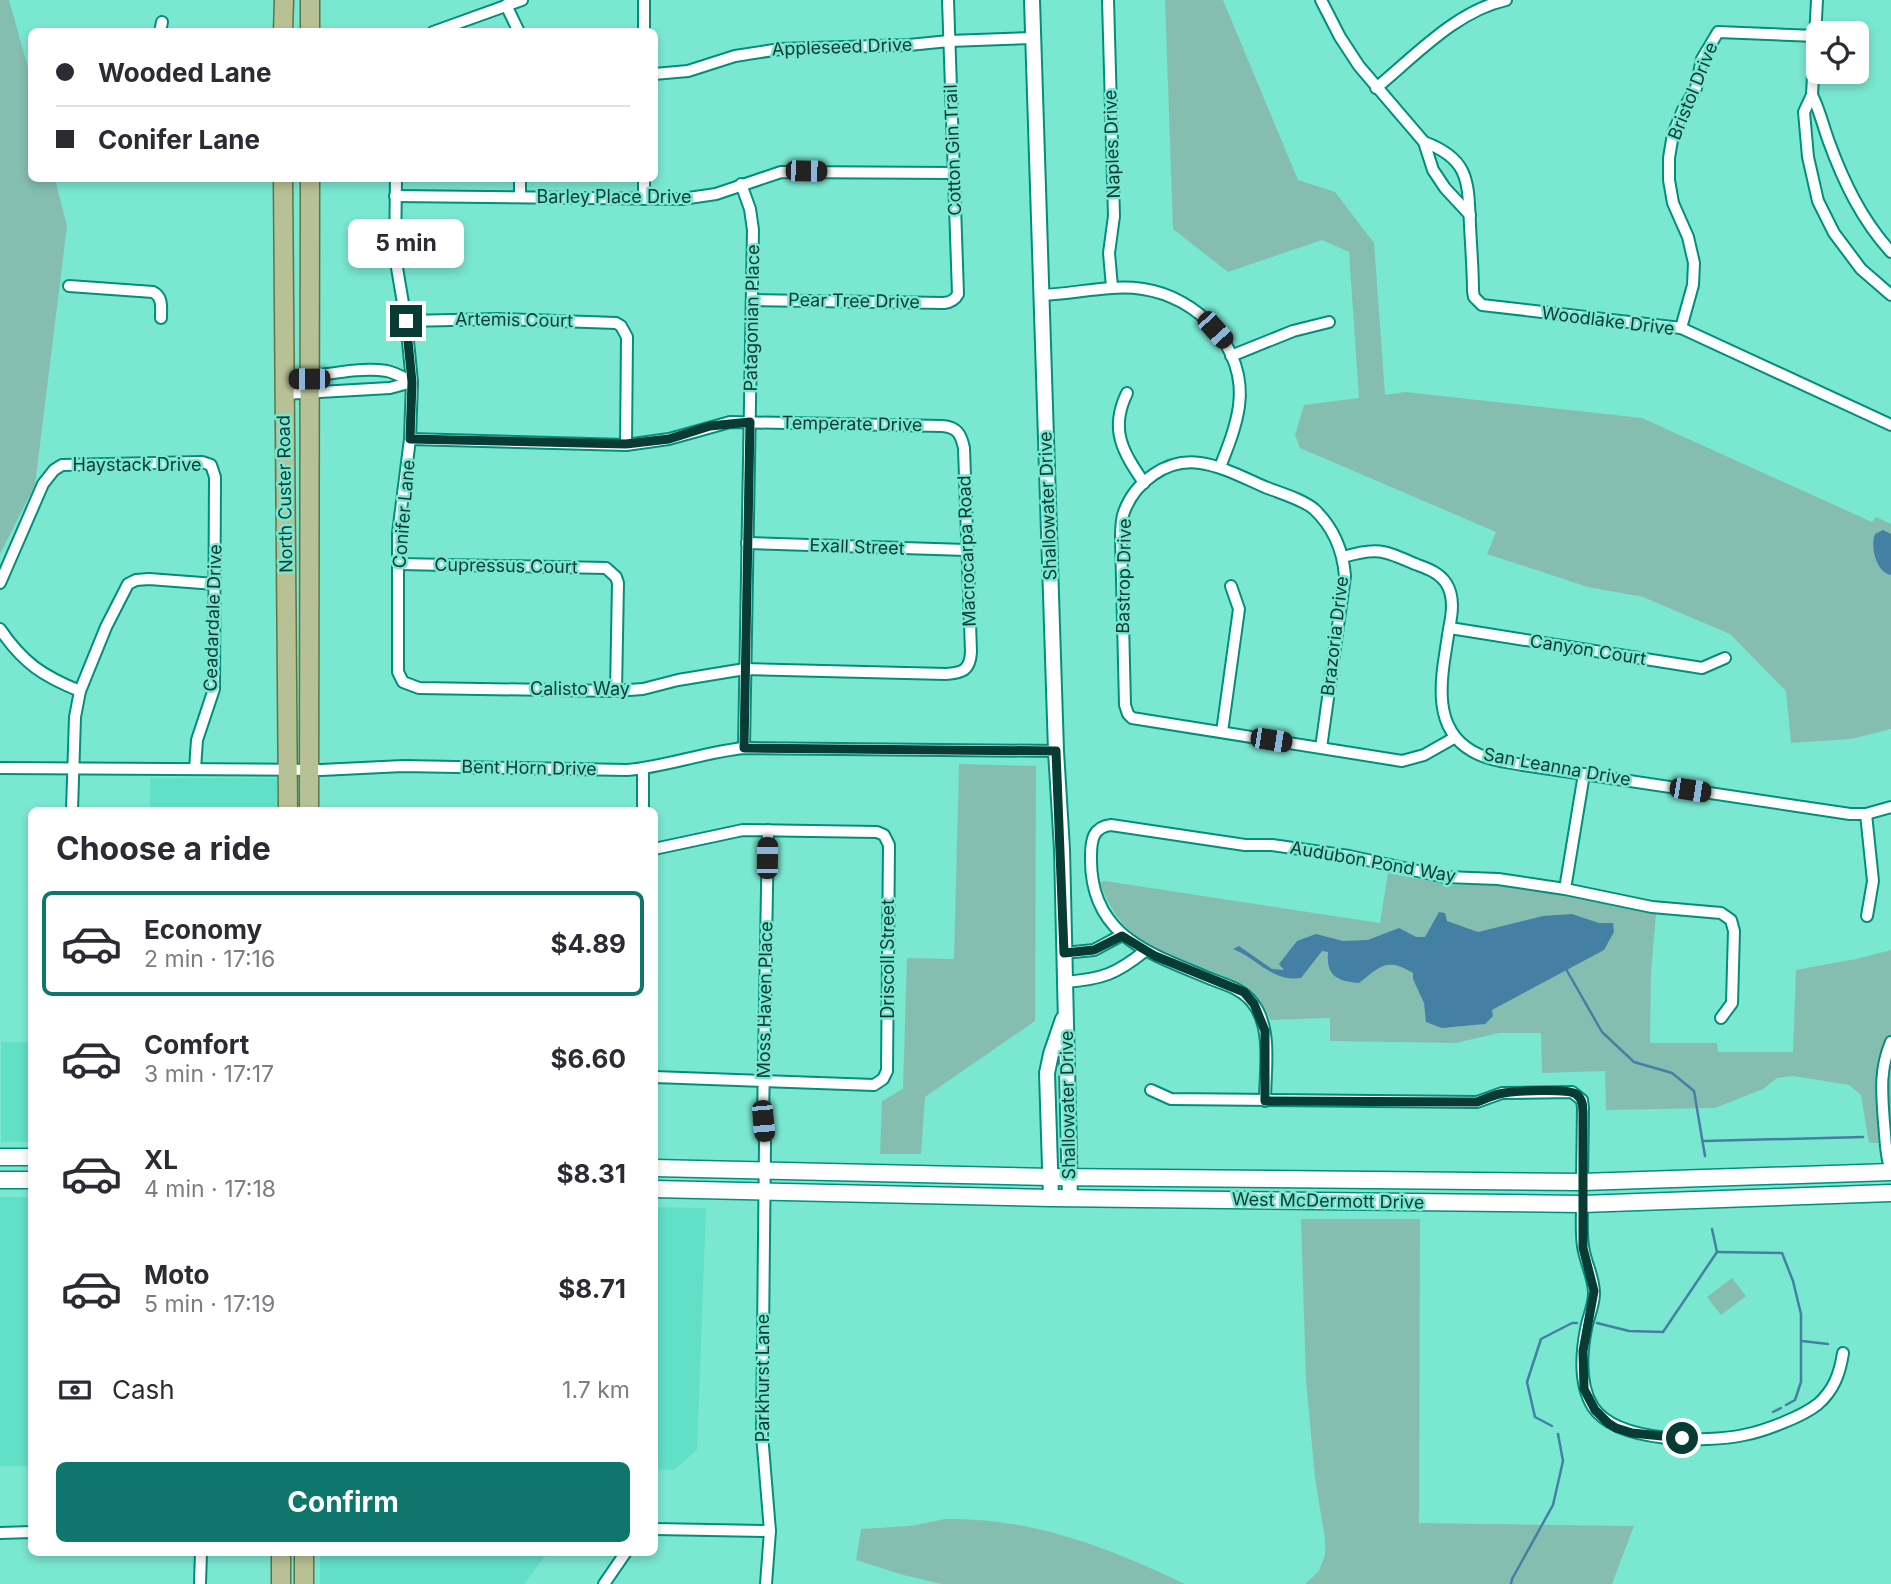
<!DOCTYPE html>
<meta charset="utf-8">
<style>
:root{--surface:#fff;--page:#f7f7f7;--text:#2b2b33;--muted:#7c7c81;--line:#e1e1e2;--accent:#0f766e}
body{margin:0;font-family:Inter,sans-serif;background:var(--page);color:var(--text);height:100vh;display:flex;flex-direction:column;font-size:26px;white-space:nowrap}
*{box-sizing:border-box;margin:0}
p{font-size:23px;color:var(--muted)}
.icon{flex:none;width:38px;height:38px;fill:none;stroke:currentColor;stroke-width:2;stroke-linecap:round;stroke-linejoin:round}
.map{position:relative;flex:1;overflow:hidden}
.sheet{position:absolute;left:28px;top:807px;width:630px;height:749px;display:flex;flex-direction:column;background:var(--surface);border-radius:10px;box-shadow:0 4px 10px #0003}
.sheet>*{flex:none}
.hud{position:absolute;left:28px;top:28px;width:630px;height:154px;border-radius:10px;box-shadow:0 4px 10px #0003;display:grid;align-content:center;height:154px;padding:0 28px;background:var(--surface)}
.tools{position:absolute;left:1806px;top:21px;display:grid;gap:14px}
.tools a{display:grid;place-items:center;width:63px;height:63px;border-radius:10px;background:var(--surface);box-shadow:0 4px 10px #0003;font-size:35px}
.end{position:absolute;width:32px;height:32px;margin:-16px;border:9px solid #083b33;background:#fff;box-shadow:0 0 0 4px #fff}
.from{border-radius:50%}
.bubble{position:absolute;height:49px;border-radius:10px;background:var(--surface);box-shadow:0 4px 10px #0003;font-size:23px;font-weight:700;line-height:49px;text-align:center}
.car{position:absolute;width:21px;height:42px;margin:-21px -10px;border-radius:9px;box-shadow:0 0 5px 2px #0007;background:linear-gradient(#222 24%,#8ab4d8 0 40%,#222 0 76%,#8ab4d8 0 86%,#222 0)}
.hud b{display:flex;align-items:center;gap:24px;height:66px;font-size:26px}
.hud b+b{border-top:2px solid var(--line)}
.hud i{width:18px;height:18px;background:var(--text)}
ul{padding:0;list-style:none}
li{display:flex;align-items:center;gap:21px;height:105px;margin:0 14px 10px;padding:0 14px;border:4px solid transparent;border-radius:10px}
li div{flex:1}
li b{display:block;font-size:26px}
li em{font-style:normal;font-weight:700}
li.current{border-color:var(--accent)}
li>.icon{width:63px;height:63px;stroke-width:1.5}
h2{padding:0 28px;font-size:32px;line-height:84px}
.pay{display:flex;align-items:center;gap:18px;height:77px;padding:0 28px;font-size:26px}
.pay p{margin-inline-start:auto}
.primary-button{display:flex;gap:14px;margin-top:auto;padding:14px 28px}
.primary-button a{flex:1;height:80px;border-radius:10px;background:var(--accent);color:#fff;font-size:28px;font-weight:700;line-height:80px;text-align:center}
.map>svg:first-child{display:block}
.built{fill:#62dfc7}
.green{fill:#85beb1}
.water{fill:#447fa4}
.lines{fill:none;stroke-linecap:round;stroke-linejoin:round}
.stream{stroke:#447fa4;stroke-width:2.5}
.minor-casing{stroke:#008f7c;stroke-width:14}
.tertiary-casing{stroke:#008f7c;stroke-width:18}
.secondary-casing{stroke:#008f7c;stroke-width:19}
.primary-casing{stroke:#5b7646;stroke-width:21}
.minor{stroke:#fff;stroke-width:10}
.tertiary{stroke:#fff;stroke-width:14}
.secondary{stroke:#fff;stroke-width:16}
.primary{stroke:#b8c096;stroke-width:18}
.route{stroke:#083b33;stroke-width:9}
.labels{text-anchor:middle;stroke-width:5;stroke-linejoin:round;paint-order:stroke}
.street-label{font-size:18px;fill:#083b33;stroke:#7ae7d1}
</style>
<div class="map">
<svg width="1891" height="1584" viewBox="0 0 1891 1584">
<rect width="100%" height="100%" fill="#7ae7d1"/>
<g class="built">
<rect x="150" y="778" width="127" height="32"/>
<rect x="1" y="1042" width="30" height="100"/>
<rect x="0" y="1197" width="31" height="269"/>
<polygon points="655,1207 706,1208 697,1450 674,1470 655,1469"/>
<polygon points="320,1552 548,1552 524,1584 320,1584"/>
</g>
<g class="green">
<polygon points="0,0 9,0 31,78 32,178 55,179 67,226 35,485 0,554"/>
<polygon points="1165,0 1223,0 1298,180 1335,192 1374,243 1385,395 1405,392 1642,418 1872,522 1876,517 1891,524 1891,729 1851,739 1791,743 1786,691 1730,634 1643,597 1588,587 1487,554 1496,532 1300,448 1295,435 1304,405 1359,398 1349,252 1322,240 1228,272 1173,229"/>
<polygon points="959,764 1036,766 1035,1021 925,1097 921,1154 880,1154 882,1101 903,1089 907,958 954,959"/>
<path d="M 1388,873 L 1450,885 L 1494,885 L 1604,901 L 1656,914 L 1651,972 L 1650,1043 L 1717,1043 L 1718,1052 L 1793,1052 L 1796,970 L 1856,959 L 1891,950 L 1891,1143 L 1869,1143 L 1861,1095 L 1849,1085 L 1793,1076 L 1777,1078 L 1763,1089 L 1715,1108 L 1606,1110 L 1605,1071 L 1542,1073 L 1541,1033 L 1499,1033 L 1456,1043 L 1330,1041 L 1330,1018 L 1270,1020 C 1242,948 1132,983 1100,882 L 1105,881 L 1380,923 Z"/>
<polygon points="1301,1219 1420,1219 1419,1523 1634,1526 1612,1584 1305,1584 1319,1571 1325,1555 1325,1539 1315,1478 1306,1380"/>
<polygon points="1732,1278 1746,1296 1721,1315 1707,1297"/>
<path d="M 945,1519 C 1031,1517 1109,1548 1185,1584 L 942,1584 L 903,1575 L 856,1560 L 861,1529 L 910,1526 Z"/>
</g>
<g class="water">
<path d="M 1883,530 L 1891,534 L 1891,575 C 1876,572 1870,547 1875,534 Z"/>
<path d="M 1439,912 L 1445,913 L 1447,921 L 1478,932 L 1543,916 L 1572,914 L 1599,923 L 1613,923 L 1614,932 L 1604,950 L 1492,1010 L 1493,1016 L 1485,1024 L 1442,1028 L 1426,1022 L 1424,1003 L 1413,979 L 1413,973 C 1387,957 1380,966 1359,983 C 1337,981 1326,976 1328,952 L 1322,951 L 1301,978 C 1272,982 1258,959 1233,949 L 1239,946 L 1272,969 L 1284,970 L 1279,964 L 1297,941 L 1316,934 L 1343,941 L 1368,940 L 1399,928 L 1416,937 L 1425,937 Z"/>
</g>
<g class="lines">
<g class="stream">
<polyline points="1566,969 1602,1032 1634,1062 1672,1073 1694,1091 1705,1156"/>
<polyline points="1704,1141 1863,1137"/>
<polyline points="1717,1252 1782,1253 1793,1281 1801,1314 1801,1382 1795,1400 1786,1405"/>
<polyline points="1597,1323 1629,1331 1663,1332 1717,1252 1712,1229"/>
<polyline points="1802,1341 1828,1344"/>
<polyline points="1773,1412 1781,1408"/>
<polyline points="1552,1426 1535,1417 1527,1382 1541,1339 1572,1323 1577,1323"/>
<polyline points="1511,1584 1512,1579 1553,1505 1563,1461 1558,1434"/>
</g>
<g class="minor-casing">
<g id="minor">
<polyline points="644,0 644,32"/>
<polyline points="1108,0 1114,216 1109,253 1112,287"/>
<polyline points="1321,0 1340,37 1359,66 1424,142 1433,170 1445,188 1470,215"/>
<polyline points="1817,0 1812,95 1804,112 1808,157 1818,201 1834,233 1861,269 1891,295"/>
<polyline points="506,5 519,32"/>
<polyline points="160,32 162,22"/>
<polyline points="433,32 522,0"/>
<polyline points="654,74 688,71 735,56 780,49 909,45 949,41 1033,38"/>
<path d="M 1376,88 C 1415,56 1456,11 1506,0"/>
<path d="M 1812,95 C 1820,111 1823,126 1829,142 C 1844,183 1862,220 1891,252"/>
<path d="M 1424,142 C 1470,159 1468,182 1470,225 C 1471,247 1473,269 1473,291 L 1474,297 L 1482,305 L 1681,328 L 1891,425"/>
<path d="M 396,178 L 395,256 L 406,321 L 412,382 L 410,439 L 398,533 L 398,672 L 403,682 L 419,688 L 616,691 L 643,689 L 678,680 L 745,669 L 946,674 C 963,673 970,670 971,652 L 964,448 C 961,434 957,427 942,426 L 730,422 L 669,439 L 626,445 L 410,439"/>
<polyline points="644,178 644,199"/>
<polyline points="741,184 750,209 753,230 744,748"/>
<polyline points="395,196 682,199 716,194 781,172 954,173"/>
<polyline points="520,197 520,178"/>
<path d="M 69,286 L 153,292 C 163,297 161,307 161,318"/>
<path d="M 1042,295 C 1076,294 1109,284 1143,289 C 1198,297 1247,348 1239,406 C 1236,427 1228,447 1220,467"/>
<path d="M 752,300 L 944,303 C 951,302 955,300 958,294 L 948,0"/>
<polyline points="406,321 498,319 616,323 621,326 627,337 626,445"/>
<polyline points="1681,328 1693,285 1694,263 1688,237 1673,203 1669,180 1669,158 1673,134 1683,110 1696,88 1702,59 1718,32 1816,36"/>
<polyline points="1231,356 1293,331 1329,322"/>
<path d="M 284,379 C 318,378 353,366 387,371 C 396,373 404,378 412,382"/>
<path d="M 1127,393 C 1109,430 1123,452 1144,483"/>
<polyline points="284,394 390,388 412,382"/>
<polyline points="747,543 966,550"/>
<path d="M 1343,557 C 1376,547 1384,550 1415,564 C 1426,568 1439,572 1446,583 C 1455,597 1452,614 1449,629 C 1443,671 1428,726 1472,751 C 1487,760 1506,762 1523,765 L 1850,814 L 1866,814 L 1891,807"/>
<polyline points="399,564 606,568 616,577 618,583 616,691"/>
<polyline points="0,583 43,484 54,470 62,465 202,462 211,465 215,477 214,689 197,740 195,769"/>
<polyline points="1450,628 1702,668 1725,658"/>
<path d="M 0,629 C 23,663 43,676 80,691"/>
<polyline points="1222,732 1239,609 1231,586"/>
<path d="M 1321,748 L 1345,576 C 1343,551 1333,527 1314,509 C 1302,499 1280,493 1265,487 C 1244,478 1222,466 1200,463 C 1167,458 1135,482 1124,512 C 1121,519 1121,530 1121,538 L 1125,705 L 1128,714 L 1132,718 L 1402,761 L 1424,755 L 1454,738"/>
<path d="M 0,768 L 321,770 L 403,766 L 627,770 C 666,767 704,752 744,748 L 1056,751"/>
<polyline points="72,810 75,717 80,691 106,627 128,584 136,580 149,579 215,584"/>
<polyline points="643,810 643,769"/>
<polyline points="1866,814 1873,881 1867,916"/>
<polyline points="654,849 743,830 877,832 884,835 889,845 887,1071 883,1079 874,1085 654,1077"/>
<polyline points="1565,889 1584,774"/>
<polyline points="1064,953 1094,950 1122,935"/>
<path d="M 1065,982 C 1103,979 1116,974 1145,951"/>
<path d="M 1891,1042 C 1879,1070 1882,1094 1884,1123 C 1886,1140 1885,1155 1891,1171"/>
<polyline points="1151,1090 1171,1099 1477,1102 1502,1093 1572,1092 1582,1100 1583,1108 1582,1182"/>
<path d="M 1265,1101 C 1265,1070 1273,1027 1252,1002 C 1242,989 1226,985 1211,979 C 1149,953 1089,936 1091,856 C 1091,840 1093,827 1111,825 L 1245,845 L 1272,845 L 1349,856 L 1445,877 L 1498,879 L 1565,889 L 1652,907 L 1721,913 L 1731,920 L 1734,931 L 1732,1003 L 1721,1018"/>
<path d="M 1582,1204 C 1582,1218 1581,1233 1583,1246 C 1585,1262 1594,1277 1594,1293 C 1594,1306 1588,1317 1586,1329 C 1581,1355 1579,1385 1593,1407 C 1617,1443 1706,1443 1744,1435 C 1764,1431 1802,1417 1818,1404 C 1834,1390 1840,1373 1843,1353"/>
<polyline points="654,1529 770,1531"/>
<polyline points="0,1533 32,1532"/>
<polyline points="200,1584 201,1552"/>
<polyline points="604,1584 626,1552"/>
<polyline points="766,1584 770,1531 762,1434 765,1143 763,1121 768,830"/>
</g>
</g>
<g class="tertiary-casing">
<g id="tertiary">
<polyline points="1032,0 1056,751 1062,849 1070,1198"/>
<polyline points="1051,1198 1047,1073 1051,1054 1063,1019"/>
</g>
</g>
<g class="secondary-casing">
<g id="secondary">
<polyline points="0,1157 32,1157"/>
<polyline points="654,1168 1051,1177 1582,1182 1891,1172"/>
<polyline points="0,1180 32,1180"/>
<polyline points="654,1189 1051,1198 1582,1204 1891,1193"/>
</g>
</g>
<g class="primary-casing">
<g id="primary">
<polyline points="310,0 310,32"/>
<polyline points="283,32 284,0"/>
<polyline points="283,178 288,810"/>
<polyline points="309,810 310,178"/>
<polyline points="281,1552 281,1584"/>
<polyline points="304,1584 304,1552"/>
</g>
</g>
<use href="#minor" class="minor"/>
<use href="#tertiary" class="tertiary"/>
<use href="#secondary" class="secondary"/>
<use href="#primary" class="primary"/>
</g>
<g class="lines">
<path class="route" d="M 406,321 L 412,382 L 410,439 L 626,444 L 669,439 L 710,426 L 750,422 L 744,748 L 1056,751 L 1064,953 L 1094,950 L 1122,936 L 1155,956 L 1244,992 L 1254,1004 L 1265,1031 L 1265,1101 L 1477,1102 C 1485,1099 1495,1094 1504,1093 C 1516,1091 1567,1088 1576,1094 C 1583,1099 1583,1107 1583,1115 L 1583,1248 L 1594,1291 L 1583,1351 L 1584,1389 L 1595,1410 L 1608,1423 L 1616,1428 L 1632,1433 L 1682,1438"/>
</g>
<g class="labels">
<g class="street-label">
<text transform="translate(842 47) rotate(-2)" y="6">Appleseed Drive</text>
<text transform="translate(1693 91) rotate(-68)" y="6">Bristol Drive</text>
<text transform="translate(1112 144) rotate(-92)" y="6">Naples Drive</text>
<text transform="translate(953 150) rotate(-92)" y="6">Cotton Gin Trail</text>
<text x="614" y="203">Barley Place Drive</text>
<text transform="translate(854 301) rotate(1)" y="6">Pear Tree Drive</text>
<text transform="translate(752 318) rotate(-89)" y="6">Patagonian Place</text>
<text transform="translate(514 320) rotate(1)" y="6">Artemis Court</text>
<text transform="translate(1608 321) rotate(7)" y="6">Woodlake Drive</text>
<text transform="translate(852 424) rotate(1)" y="6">Temperate Drive</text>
<text x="137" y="471">Haystack Drive</text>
<text transform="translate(285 494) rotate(-91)" y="6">North Custer Road</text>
<text transform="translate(1048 506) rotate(-92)" y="6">Shallowater Drive</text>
<text transform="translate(404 514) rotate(-85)" y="6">Conifer Lane</text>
<text transform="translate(857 547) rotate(2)" y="6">Exall Street</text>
<text transform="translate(967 551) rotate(-92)" y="6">Macrocarpa Road</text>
<text transform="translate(506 566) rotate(1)" y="6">Cupressus Court</text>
<text transform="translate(1124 576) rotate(-89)" y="6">Bastrop Drive</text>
<text transform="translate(213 618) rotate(-88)" y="6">Ceadardale Drive</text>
<text transform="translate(1335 636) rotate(-83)" y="6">Brazoria Drive</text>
<text transform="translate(1588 650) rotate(9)" y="6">Canyon Court</text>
<text x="580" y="695">Calisto Way</text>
<text transform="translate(1557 767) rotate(10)" y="6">San Leanna Drive</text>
<text transform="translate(529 768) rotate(1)" y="6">Bent Horn Drive</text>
<text transform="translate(1373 862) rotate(10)" y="6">Audubon Pond Way</text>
<text transform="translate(888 959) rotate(-90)" y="6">Driscoll Street</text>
<text transform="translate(765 1000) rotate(-89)" y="6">Moss Haven Place</text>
<text transform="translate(1068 1105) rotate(-91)" y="6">Shallowater Drive</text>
<text transform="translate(1328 1201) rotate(1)" y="6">West McDermott Drive</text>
<text transform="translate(763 1378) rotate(-90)" y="6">Parkhurst Lane</text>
</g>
</g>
</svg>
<div class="tools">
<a><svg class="icon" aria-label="locate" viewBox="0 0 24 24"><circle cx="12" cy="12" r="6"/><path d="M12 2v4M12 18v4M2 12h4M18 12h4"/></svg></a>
</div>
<i class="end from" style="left:1682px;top:1438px"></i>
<i class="end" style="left:406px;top:321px"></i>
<div class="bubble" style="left:348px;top:219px;width:116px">5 min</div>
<i class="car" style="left:806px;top:171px;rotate:91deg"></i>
<i class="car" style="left:1215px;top:330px;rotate:138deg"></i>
<i class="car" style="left:309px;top:379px;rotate:270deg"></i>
<i class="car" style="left:1271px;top:740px;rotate:99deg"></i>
<i class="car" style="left:1690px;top:790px;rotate:99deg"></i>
<i class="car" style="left:767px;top:858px;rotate:1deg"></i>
<i class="car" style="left:763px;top:1121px;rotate:175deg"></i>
<div class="hud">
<b><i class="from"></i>Wooded Lane</b>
<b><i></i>Conifer Lane</b>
</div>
<section class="sheet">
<h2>Choose a ride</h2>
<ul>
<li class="current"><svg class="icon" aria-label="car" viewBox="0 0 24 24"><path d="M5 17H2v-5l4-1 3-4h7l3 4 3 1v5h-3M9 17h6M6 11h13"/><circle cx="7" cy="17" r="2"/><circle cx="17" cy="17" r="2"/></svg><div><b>Economy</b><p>2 min · 17:16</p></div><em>$4.89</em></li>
<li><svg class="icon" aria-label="car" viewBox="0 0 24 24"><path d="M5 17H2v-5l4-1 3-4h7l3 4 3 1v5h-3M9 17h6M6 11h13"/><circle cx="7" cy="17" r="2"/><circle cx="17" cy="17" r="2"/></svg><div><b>Comfort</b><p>3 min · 17:17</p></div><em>$6.60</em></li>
<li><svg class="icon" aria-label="car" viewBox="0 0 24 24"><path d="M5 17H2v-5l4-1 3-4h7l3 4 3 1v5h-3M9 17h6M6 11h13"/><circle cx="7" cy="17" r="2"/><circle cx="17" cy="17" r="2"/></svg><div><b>XL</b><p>4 min · 17:18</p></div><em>$8.31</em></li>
<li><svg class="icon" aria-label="car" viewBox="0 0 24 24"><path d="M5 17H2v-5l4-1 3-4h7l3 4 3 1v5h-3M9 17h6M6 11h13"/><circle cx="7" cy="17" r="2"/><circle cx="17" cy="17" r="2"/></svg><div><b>Moto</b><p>5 min · 17:19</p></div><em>$8.71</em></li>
</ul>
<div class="pay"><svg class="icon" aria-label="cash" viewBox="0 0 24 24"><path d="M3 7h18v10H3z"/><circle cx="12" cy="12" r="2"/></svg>Cash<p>1.7 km</p></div>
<div class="primary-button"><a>Confirm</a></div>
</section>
</div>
